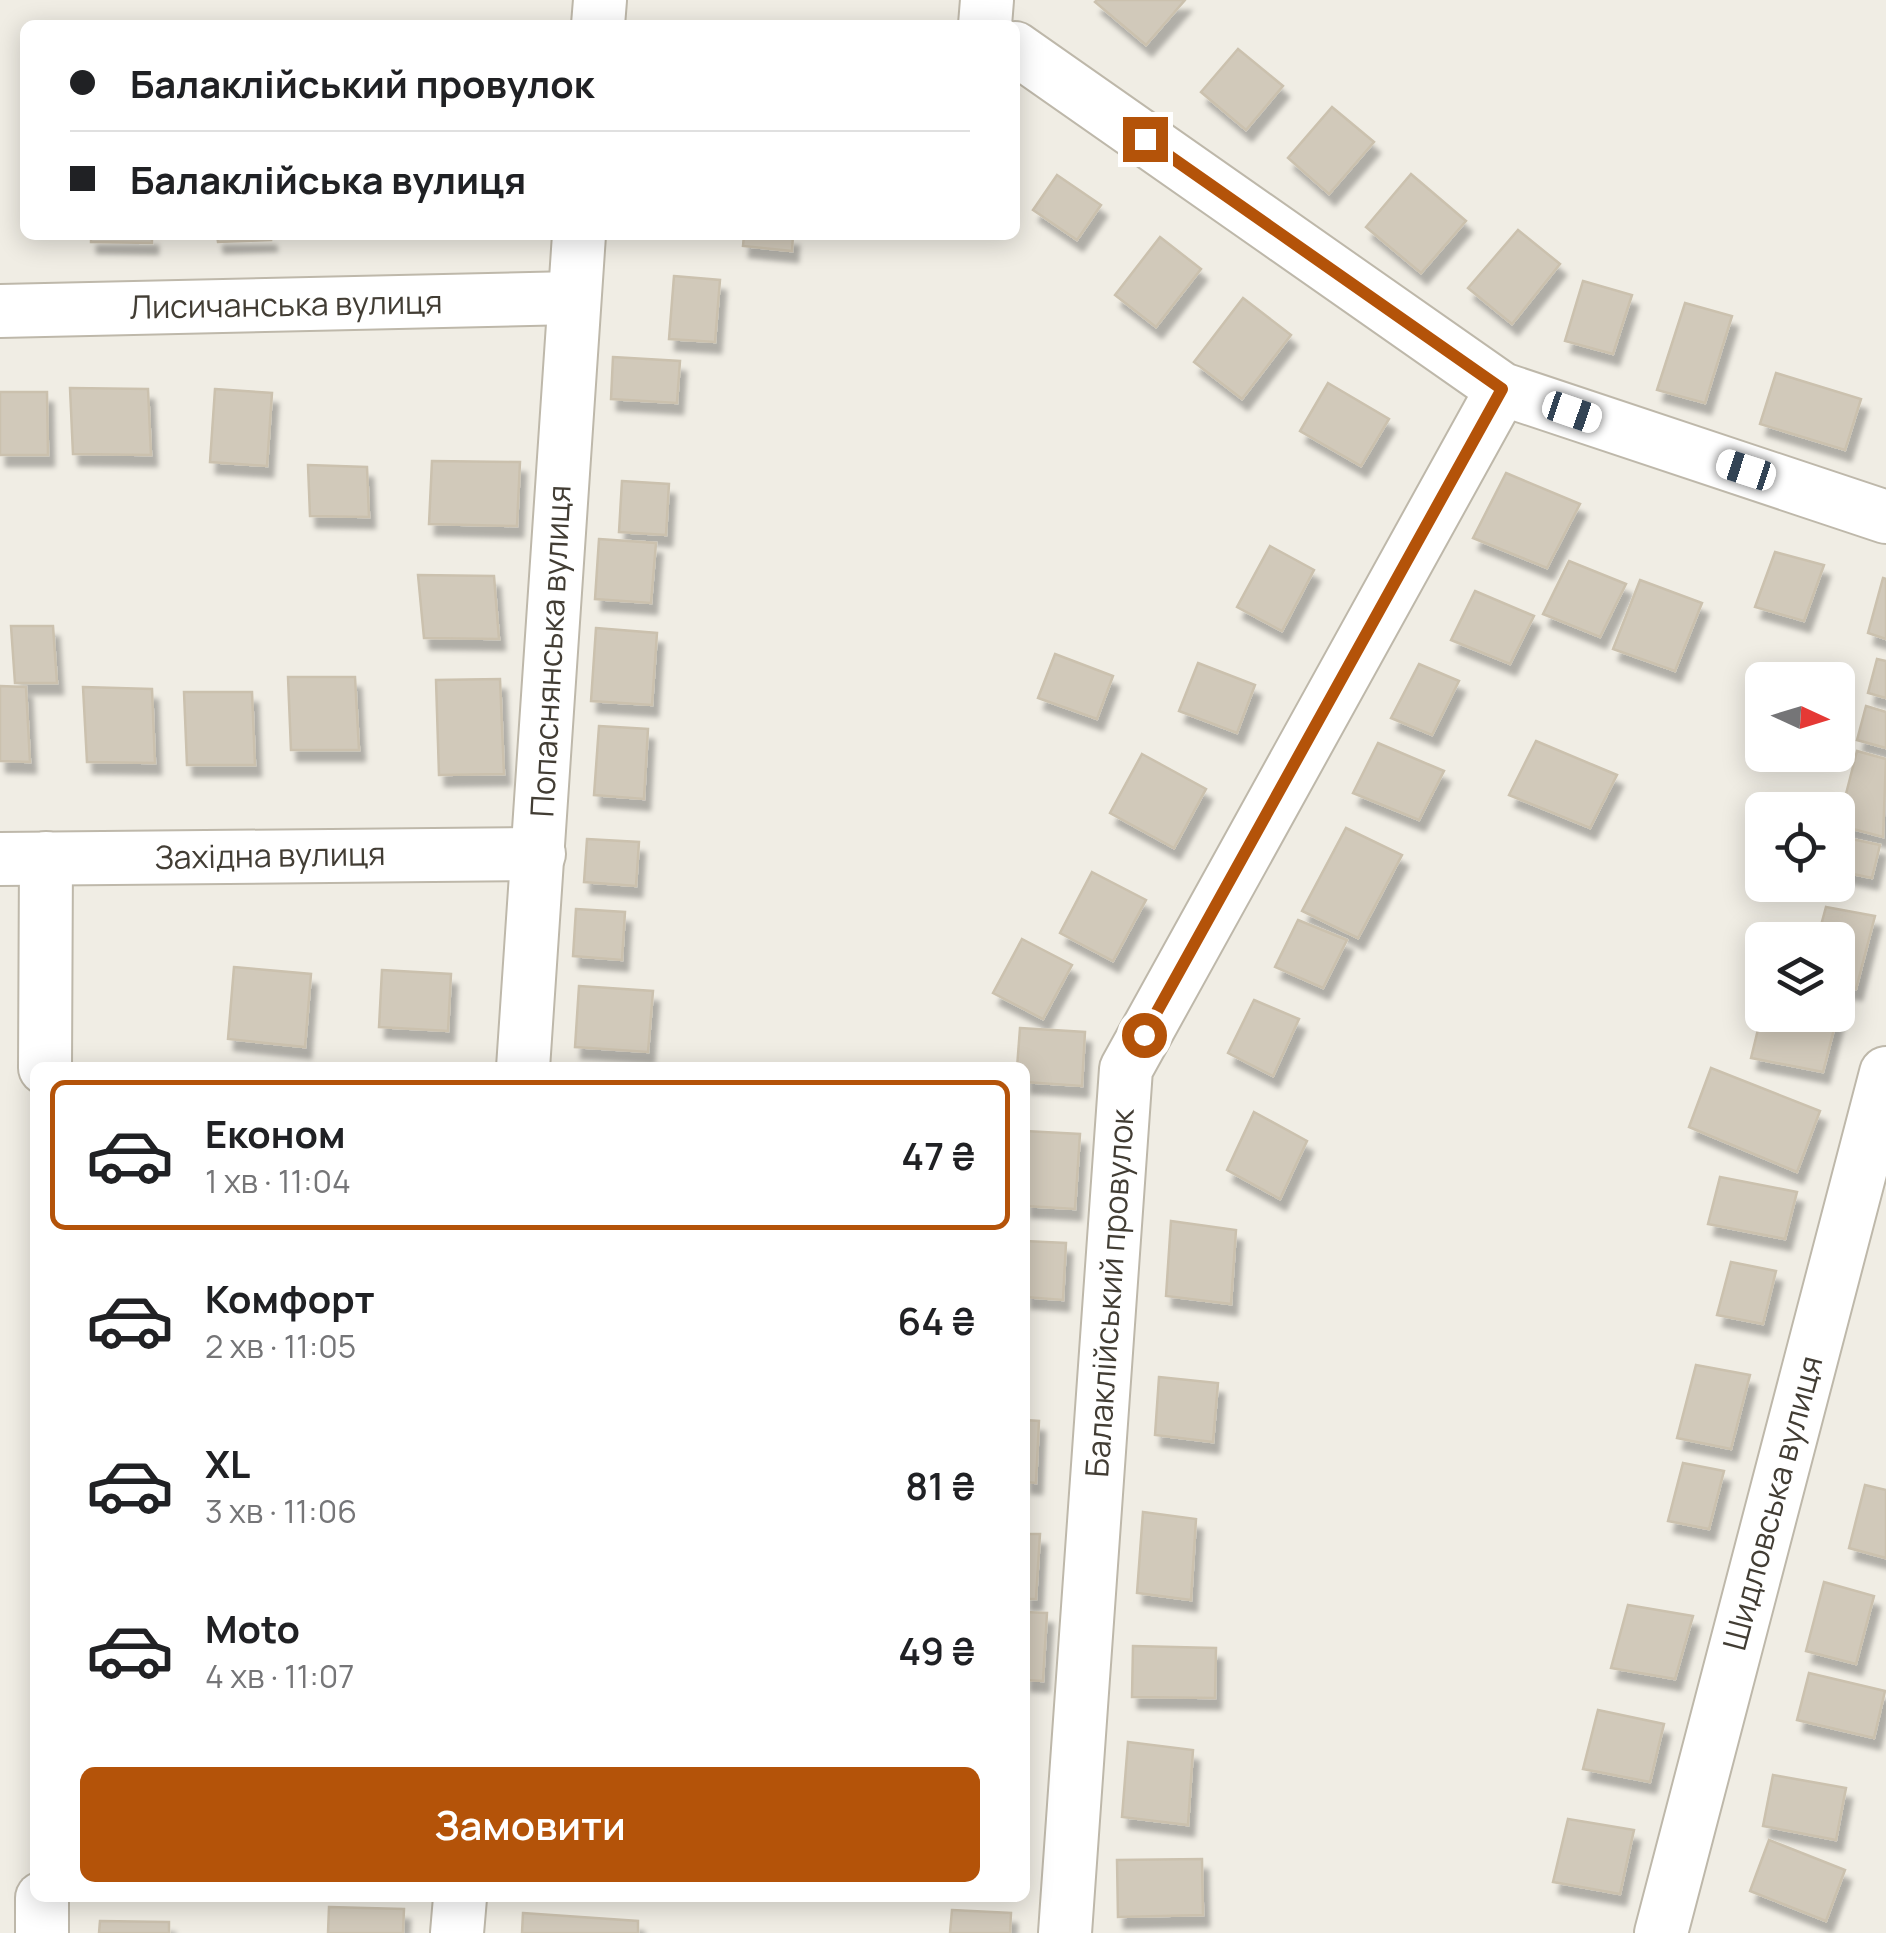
<!DOCTYPE html>
<html lang="uk">
<meta charset="utf-8">
<style>
:root{--surface:#fff;--page:#f2f2f2;--text:#202124;--muted:#757577;--line:#e0e0e0;--accent:#b45309}
body{margin:0;font-family:Manrope,sans-serif;background:var(--page);color:var(--text);height:100vh;display:flex;flex-direction:column;font-size:38px;white-space:nowrap}
*{box-sizing:border-box;margin:0}
p{font-size:32px;color:var(--muted)}
.icon{flex:none;width:55px;height:55px;fill:none;stroke:currentColor;stroke-width:2;stroke-linecap:round;stroke-linejoin:round}
.map{position:relative;flex:1;overflow:hidden}
.panel{position:absolute;left:30px;top:1062px;width:1000px;height:840px;display:flex;flex-direction:column;background:var(--surface);border-radius:15px;box-shadow:0 5px 25px #0003}
.panel>*{flex:none}
.hud{position:absolute;left:20px;top:20px;width:1000px;height:220px;border-radius:15px;box-shadow:0 5px 25px #0003;display:grid;align-content:center;height:220px;padding:0 50px;background:var(--surface)}
.needle{width:65px;rotate:94deg}
.controls{position:absolute;left:1745px;top:662px;display:grid;gap:20px}
.controls a{display:grid;place-items:center;width:110px;height:110px;border-radius:15px;background:var(--surface);box-shadow:0 5px 25px #0003;font-size:50px}
.end{position:absolute;width:45px;height:45px;margin:-22px;border:12px solid #b45309;background:#fff;box-shadow:0 0 0 5px #fff}
.from{border-radius:50%}
.car{position:absolute;width:30px;height:60px;margin:-30px -15px;border-radius:12px;box-shadow:0 0 8px 2px #0007;background:linear-gradient(#fff 24%,#345 0 40%,#fff 0 76%,#345 0 86%,#fff 0)}
.hud b{display:flex;align-items:center;gap:35px;height:95px;font-size:38px}
.hud b+b{border-top:2px solid var(--line)}
.hud i{width:25px;height:25px;background:var(--text)}
ul{padding:18px 0 0;list-style:none}
li{display:flex;align-items:center;gap:30px;height:150px;margin:0 20px 15px;padding:0 30px;border:5px solid transparent;border-radius:15px}
li div{flex:1}
li b{display:block;font-size:38px}
li em{font-style:normal;font-weight:600}
li.selected{border-color:var(--accent)}
li>.icon{width:90px;height:90px;stroke-width:1.5}
.action{display:flex;gap:20px;margin-top:auto;padding:20px 50px}
.action a{flex:1;height:115px;border-radius:15px;background:var(--accent);color:#fff;font-size:40px;font-weight:600;line-height:115px;text-align:center}
.map>svg:first-child{display:block}
.building{fill:#d1c9ba;stroke:#cbc1ae;stroke-width:2.5;filter:url(#shadow)}
.lines{fill:none;stroke-linecap:round;stroke-linejoin:round}
.minor-casing{stroke:#beb8aa;stroke-width:56}
.minor{stroke:#fff;stroke-width:52}
.route{stroke:#b45309;stroke-width:12}
.labels{text-anchor:middle;stroke-width:9;stroke-linejoin:round;paint-order:stroke}
.street-label{font-size:32px;fill:#423d34;stroke:#fff}
</style>
<div class="map">
<svg width="1886" height="1933" viewBox="0 0 1886 1933">
<defs>
<filter id="shadow"><feDropShadow dx="6" dy="11" stdDeviation="2.5" flood-color="#0004"/></filter>
</defs>
<rect width="100%" height="100%" fill="#f0ede4"/>
<g class="building">
<polygon points="1097,0 1185,0 1146,45 1095,2"/>
<polygon points="1238,49 1283,86 1246,130 1201,92"/>
<polygon points="1332,107 1374,142 1329,194 1288,158"/>
<polygon points="1411,174 1466,221 1421,273 1366,227"/>
<polygon points="1057,175 1101,205 1077,240 1033,210"/>
<polygon points="1518,230 1560,264 1512,324 1468,288"/>
<polygon points="91,235 152,235 152,243 91,242"/>
<polygon points="217,235 270,235 271,240 218,242"/>
<polygon points="744,235 793,235 792,251 743,246"/>
<polygon points="1160,237 1201,269 1156,327 1115,295"/>
<polygon points="674,276 720,280 715,342 669,339"/>
<polygon points="1583,281 1632,295 1613,354 1565,341"/>
<polygon points="1243,298 1291,335 1242,399 1194,362"/>
<polygon points="1685,303 1732,316 1705,403 1657,390"/>
<polygon points="613,357 680,361 677,403 611,399"/>
<polygon points="1776,373 1861,399 1845,450 1760,424"/>
<polygon points="1328,383 1389,419 1361,466 1300,431"/>
<polygon points="70,388 148,389 151,455 73,454"/>
<polygon points="215,389 272,393 267,466 210,462"/>
<polygon points="0,392 47,392 48,455 0,455"/>
<polygon points="432,461 520,462 517,526 429,524"/>
<polygon points="308,465 367,467 369,517 310,516"/>
<polygon points="1506,473 1580,504 1547,568 1473,538"/>
<polygon points="622,481 669,484 666,535 619,532"/>
<polygon points="599,539 656,543 651,603 595,599"/>
<polygon points="1270,546 1314,570 1282,631 1237,607"/>
<polygon points="1775,552 1824,565 1804,621 1755,607"/>
<polygon points="1569,561 1626,584 1600,637 1543,614"/>
<polygon points="418,575 494,576 499,639 424,638"/>
<polygon points="1883,578 1886,579 1886,639 1868,633"/>
<polygon points="1640,580 1702,603 1675,671 1613,649"/>
<polygon points="1475,591 1534,616 1510,664 1451,640"/>
<polygon points="11,626 53,626 57,683 15,683"/>
<polygon points="596,628 657,633 652,705 591,701"/>
<polygon points="1055,654 1113,676 1097,719 1038,698"/>
<polygon points="1877,659 1886,661 1886,698 1868,693"/>
<polygon points="1198,663 1255,685 1237,733 1179,711"/>
<polygon points="1419,664 1459,681 1432,735 1391,718"/>
<polygon points="288,677 355,677 359,750 291,750"/>
<polygon points="500,679 504,774 439,775 436,680"/>
<polygon points="0,686 26,687 30,762 0,761"/>
<polygon points="83,687 152,689 155,763 87,762"/>
<polygon points="184,692 252,692 255,765 187,765"/>
<polygon points="1866,706 1886,712 1886,748 1857,740"/>
<polygon points="599,726 648,729 644,799 594,795"/>
<polygon points="1536,741 1617,775 1590,828 1509,795"/>
<polygon points="1378,743 1444,771 1419,820 1353,793"/>
<polygon points="1857,751 1886,759 1883,837 1838,825"/>
<polygon points="1142,754 1206,789 1174,848 1110,813"/>
<polygon points="1346,828 1402,855 1358,938 1302,911"/>
<polygon points="1838,836 1880,845 1872,878 1838,871"/>
<polygon points="587,839 639,842 636,886 584,882"/>
<polygon points="1092,872 1146,900 1113,961 1060,933"/>
<polygon points="1826,907 1875,916 1856,989 1838,986 1838,940 1817,940"/>
<polygon points="576,909 625,912 622,960 573,956"/>
<polygon points="1298,920 1347,940 1323,988 1275,967"/>
<polygon points="1022,939 1072,965 1043,1019 993,993"/>
<polygon points="234,967 311,974 305,1047 228,1039"/>
<polygon points="382,970 451,974 448,1031 379,1027"/>
<polygon points="579,986 653,991 648,1052 575,1047"/>
<polygon points="1254,1000 1299,1019 1273,1076 1228,1053"/>
<polygon points="1762,1013 1838,1014 1823,1072 1751,1058"/>
<polygon points="1020,1028 1085,1032 1082,1086 1025,1082 1025,1068 1017,1068"/>
<polygon points="1711,1068 1820,1111 1797,1172 1689,1127"/>
<polygon points="1254,1112 1307,1141 1280,1199 1227,1170"/>
<polygon points="1025,1131 1080,1134 1075,1209 1025,1206"/>
<polygon points="1720,1177 1797,1192 1785,1239 1708,1224"/>
<polygon points="1171,1221 1236,1230 1231,1304 1166,1296"/>
<polygon points="1025,1241 1066,1243 1063,1300 1025,1297"/>
<polygon points="1731,1262 1776,1271 1763,1324 1717,1315"/>
<polygon points="1696,1365 1750,1375 1731,1449 1677,1438"/>
<polygon points="1159,1377 1218,1383 1213,1442 1155,1435"/>
<polygon points="1025,1420 1039,1421 1036,1483 1025,1482"/>
<polygon points="1683,1463 1724,1471 1709,1529 1668,1521"/>
<polygon points="1865,1485 1886,1490 1886,1558 1849,1548"/>
<polygon points="1143,1512 1196,1519 1191,1600 1137,1593"/>
<polygon points="1025,1534 1040,1534 1036,1599 1025,1599"/>
<polygon points="1824,1582 1874,1596 1856,1664 1806,1651"/>
<polygon points="1628,1605 1693,1616 1675,1679 1611,1668"/>
<polygon points="1025,1612 1047,1613 1043,1681 1025,1680"/>
<polygon points="1133,1646 1216,1648 1215,1698 1132,1697"/>
<polygon points="1809,1673 1885,1691 1874,1738 1797,1720"/>
<polygon points="1598,1710 1664,1724 1650,1782 1583,1769"/>
<polygon points="1128,1742 1193,1750 1188,1825 1122,1817"/>
<polygon points="1773,1775 1846,1788 1836,1840 1763,1826"/>
<polygon points="1568,1819 1634,1830 1620,1894 1553,1882"/>
<polygon points="1769,1840 1845,1870 1826,1921 1750,1891"/>
<polygon points="1202,1859 1203,1915 1118,1917 1117,1860"/>
<polygon points="329,1907 404,1909 403,1933 328,1933"/>
<polygon points="952,1910 1011,1913 1010,1933 950,1933"/>
<polygon points="523,1913 638,1921 638,1933 522,1933"/>
<polygon points="100,1921 169,1922 169,1933 99,1933"/>
</g>
<g class="lines">
<g class="minor-casing">
<g id="minor">
<polyline points="598,25 600,0"/>
<polyline points="985,25 987,0"/>
<polyline points="1015,48 1502,389 1886,517"/>
<polyline points="0,311 573,298"/>
<polyline points="0,859 539,854"/>
<polyline points="45,1068 46,858"/>
<polyline points="523,1068 579,235"/>
<polyline points="42,1933 42,1898"/>
<polyline points="457,1933 460,1898"/>
<polyline points="1065,1933 1126,1069 1502,389"/>
<polyline points="1661,1933 1886,1073"/>
</g>
</g>
<use href="#minor" class="minor"/>
</g>
<g class="lines">
<polyline class="route" points="1144,1035 1502,389 1145,139"/>
</g>
<g class="labels">
<g class="street-label">
<text transform="translate(286 305) rotate(-1)" y="11">Лисичанська вулиця</text>
<text transform="translate(551 651) rotate(-87)" y="11">Попаснянська вулиця</text>
<text transform="translate(270 856) rotate(-1)" y="11">Західна вулиця</text>
<text transform="translate(1110 1293) rotate(-86)" y="11">Балаклійський провулок</text>
<text transform="translate(1773 1503) rotate(-75)" y="11">Шидловська вулиця</text>
</g>
</g>
</svg>
<div class="controls">
<a><svg class="needle" viewBox="-14 -14 28 28"><path d="M0-13l5 13h-10z" fill="#e53935"/><path d="M0 13l5-13h-10z" fill="#757577"/></svg></a>
<a><svg class="icon" aria-label="locate" viewBox="0 0 24 24"><circle cx="12" cy="12" r="6"/><path d="M12 2v4M12 18v4M2 12h4M18 12h4"/></svg></a>
<a><svg class="icon" aria-label="layers" viewBox="0 0 24 24"><path d="M12 4l9 5-9 5-9-5zM3 14l9 5 9-5"/></svg></a>
</div>
<i class="end from" style="left:1144px;top:1035px"></i>
<i class="end" style="left:1145px;top:139px"></i>
<i class="car" style="left:1572px;top:412px;rotate:109deg"></i>
<i class="car" style="left:1746px;top:470px;rotate:288deg"></i>
<div class="hud">
<b><i class="from"></i>Балаклійський провулок</b>
<b><i></i>Балаклійська вулиця</b>
</div>
<section class="panel">
<ul>
<li class="selected"><svg class="icon" aria-label="car" viewBox="0 0 24 24"><path d="M5 17H2v-5l4-1 3-4h7l3 4 3 1v5h-3M9 17h6M6 11h13"/><circle cx="7" cy="17" r="2"/><circle cx="17" cy="17" r="2"/></svg><div><b>Економ</b><p>1 хв · 11:04</p></div><em>47 ₴</em></li>
<li><svg class="icon" aria-label="car" viewBox="0 0 24 24"><path d="M5 17H2v-5l4-1 3-4h7l3 4 3 1v5h-3M9 17h6M6 11h13"/><circle cx="7" cy="17" r="2"/><circle cx="17" cy="17" r="2"/></svg><div><b>Комфорт</b><p>2 хв · 11:05</p></div><em>64 ₴</em></li>
<li><svg class="icon" aria-label="car" viewBox="0 0 24 24"><path d="M5 17H2v-5l4-1 3-4h7l3 4 3 1v5h-3M9 17h6M6 11h13"/><circle cx="7" cy="17" r="2"/><circle cx="17" cy="17" r="2"/></svg><div><b>XL</b><p>3 хв · 11:06</p></div><em>81 ₴</em></li>
<li><svg class="icon" aria-label="car" viewBox="0 0 24 24"><path d="M5 17H2v-5l4-1 3-4h7l3 4 3 1v5h-3M9 17h6M6 11h13"/><circle cx="7" cy="17" r="2"/><circle cx="17" cy="17" r="2"/></svg><div><b>Moto</b><p>4 хв · 11:07</p></div><em>49 ₴</em></li>
</ul>
<div class="action"><a>Замовити</a></div>
</section>
</div>
